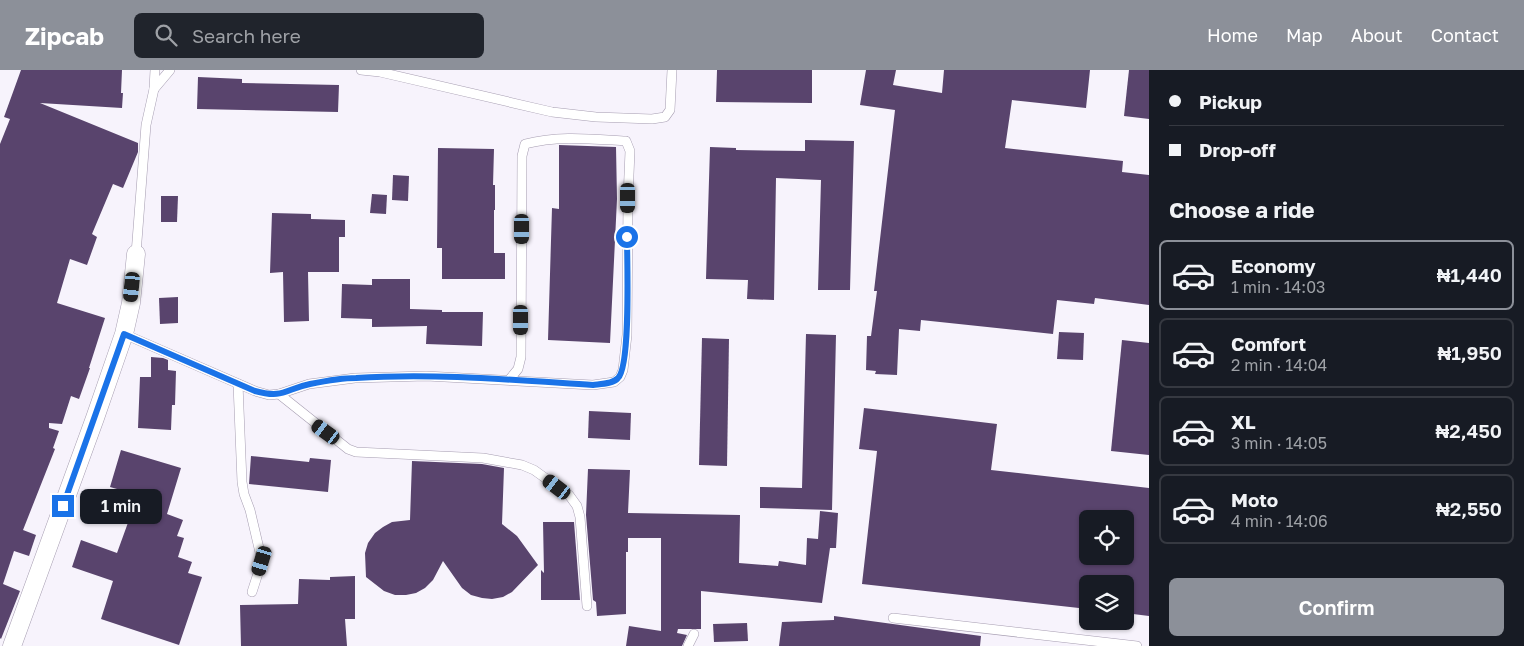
<!DOCTYPE html>
<meta charset="utf-8">
<style>
:root{--surface:#171b24;--page:#20242c;--text:#f1f3f6;--muted:#9ea1a6;--line:#363941;--accent:#8c9099}
body{margin:0;font-family:"Golos Text",sans-serif;background:var(--page);color:var(--text);height:100vh;display:flex;flex-direction:column;font-size:19px;white-space:nowrap}
*{box-sizing:border-box;margin:0}
p{font-size:16px;color:var(--muted)}
.icon{flex:none;width:28px;height:28px;fill:none;stroke:currentColor;stroke-width:2;stroke-linecap:round;stroke-linejoin:round}
.map{position:relative;flex:1;overflow:hidden}
.side{display:flex;flex-direction:column;background:var(--surface);width:375px}
.side>*{flex:none}
.hud{display:grid;align-content:center;height:110px;padding:0 20px;background:var(--surface)}
.buttons{position:absolute;left:1079px;top:440px;display:grid;gap:10px}
.buttons a{display:grid;place-items:center;width:55px;height:55px;border-radius:8px;background:var(--surface);box-shadow:0 1px 4px #0004;font-size:25px}
.end{position:absolute;width:22px;height:22px;margin:-11px;border:6px solid #1a73e8;background:#fff;box-shadow:0 0 0 2px #fff}
.from{border-radius:50%}
.bubble{position:absolute;height:35px;border-radius:8px;background:var(--surface);box-shadow:0 1px 4px #0004;font-size:16px;font-weight:600;line-height:35px;text-align:center}
.car{position:absolute;width:15px;height:30px;margin:-15px -8px;border-radius:6px;box-shadow:0 0 4px 1px #0007;background:linear-gradient(#222 24%,#8ab4d8 0 40%,#222 0 76%,#8ab4d8 0 86%,#222 0)}
.hud b{display:flex;align-items:center;gap:18px;height:48px;font-size:19px}
.hud b+b{border-top:1px solid var(--line)}
.hud i{width:12px;height:12px;background:var(--text)}
ul{padding:0;list-style:none}
li{display:flex;align-items:center;gap:15px;height:70px;margin:0 10px 8px;padding:0 10px;border:2px solid var(--line);border-radius:8px}
li div{flex:1}
li b{display:block;font-size:19px}
li em{font-style:normal;font-weight:600}
li.active{border-color:var(--accent)}
li>.icon{width:45px;height:45px;stroke-width:1.5}
h2{padding:0 20px;font-size:22px;line-height:60px}
.button{display:flex;gap:10px;margin-top:auto;padding:10px 20px}
.button a{flex:1;height:58px;border-radius:8px;background:var(--accent);color:#fff;font-size:20px;font-weight:600;line-height:58px;text-align:center}
header{display:flex;align-items:center;gap:30px;box-sizing:border-box;height:70px;padding:0 25px;background:var(--accent);color:#fff}
header strong{font-size:24px}
nav{display:flex;gap:28px;margin-inline-start:auto;font-size:18px}
.search{width:350px;height:45px;background:var(--page);display:flex;align-items:center;gap:12px;box-sizing:border-box;padding:0 18px;border-radius:8px;color:var(--muted);font-size:19px}
main{display:flex;flex:1;min-height:0}
.map>svg:first-child{display:block}
.building{fill:#59446d;fill-rule:evenodd}
.lines{fill:none;stroke-linecap:round;stroke-linejoin:round}
.lane-casing{stroke:#a69db1;stroke-width:10}
.street-casing{stroke:#a69db1;stroke-width:19}
.lane{stroke:#fff;stroke-width:9}
.street{stroke:#fff;stroke-width:18}
.route{stroke:#1a73e8;stroke-width:6}
</style>
<header>
<strong>Zipcab</strong>
<div class="search"><svg class="icon" aria-label="search" viewBox="0 0 24 24"><circle cx="10" cy="10" r="6"/><path d="M15 15l6 6"/></svg>Search here</div>
<nav><a>Home</a><a>Map</a><a>About</a><a>Contact</a></nav>
</header>
<main>
<div class="map">
<svg width="1149" height="576" viewBox="0 0 1149 576">
<rect width="100%" height="100%" fill="#f7f3fc"/>
<g class="building">
<polygon points="21,0 122,0 121,23 123,23 122,38 40,33 138,73 138,82 123,118 113,114 92,164 97,167 87,195 70,189 57,233 105,248 89,298 90,298 79,329 71,326 62,354 49,353 49,358 59,361 53,378 55,379 23,460 36,465 29,486 14,481 3,514 20,521 1,569 0,568 0,74 10,49 4,47"/>
<polygon points="717,0 812,0 812,33 716,32"/>
<polygon points="866,0 896,0 893,15 942,23 944,0 1090,0 1086,38 1012,30 1005,78 1123,91 1122,102 1149,105 1149,235 1095,228 1094,234 1057,230 1053,264 921,250 920,261 899,259 897,305 875,304 876,301 866,300 867,266 871,266 877,221 874,221 895,40 860,35"/>
<polygon points="1129,0 1149,0 1149,49 1124,46"/>
<polygon points="198,7 242,9 242,13 339,15 338,42 197,39"/>
<polygon points="805,70 854,71 850,220 818,220 821,110 776,108 774,230 747,229 748,210 706,209 710,77 736,78 736,80 805,81"/>
<polygon points="559,75 616,77 617,129 610,273 548,270 552,138 559,139"/>
<polygon points="438,78 494,79 493,115 495,115 495,140 494,140 494,183 505,183 505,209 442,209 442,178 437,178"/>
<polygon points="393,105 409,106 408,131 392,130"/>
<polygon points="372,124 387,125 386,144 370,143"/>
<polygon points="161,126 178,126 177,152 161,152"/>
<polygon points="272,143 311,144 311,149 345,150 345,167 339,167 339,202 308,202 309,251 284,252 283,202 270,203"/>
<polygon points="372,209 410,209 410,239 442,240 442,242 483,242 482,276 426,274 427,256 372,257 372,249 341,248 342,214 372,215"/>
<polygon points="178,227 178,253 160,254 159,228"/>
<polygon points="1059,262 1084,263 1083,290 1057,289"/>
<polygon points="806,264 836,265 832,440 760,438 760,417 802,418"/>
<polygon points="702,268 729,269 727,396 699,395"/>
<polygon points="1122,270 1149,273 1149,385 1111,381"/>
<polygon points="151,287 163,288 168,290 168,300 176,301 175,335 172,335 171,360 138,358 140,307 151,307"/>
<path d="M 864,338 L 997,354 L 991,400 L 1149,418 L 1149,546 L 1125,543 L 1125,514 L 1088,514 L 1088,539 L 862,514 L 877,381 L 859,379 ZM 1088,449 L 1125,449 L 1125,486 L 1088,486 Z"/>
<polygon points="589,341 631,343 630,370 588,368"/>
<polygon points="121,380 181,398 167,444 183,450 177,466 184,468 178,487 192,492 188,503 202,507 179,575 101,549 113,511 72,497 81,470 117,483 138,425 110,417"/>
<polygon points="251,386 309,392 310,388 331,390 328,422 249,414"/>
<polygon points="412,391 482,394 504,398 502,454 517,466 538,495 512,522 503,527 492,529 482,528 471,525 462,518 443,491 433,510 425,518 416,523 406,525 395,525 384,521 366,507 365,483 368,473 375,463 383,457 392,452 410,450"/>
<polygon points="588,399 630,400 628,443 740,445 739,493 778,496 779,491 806,495 807,468 818,469 820,441 838,443 836,478 830,478 822,533 701,521 701,559 678,559 677,563 687,565 682,576 626,576 629,556 661,561 661,468 628,468 628,482 626,482 626,544 597,546 596,532 593,530 586,445"/>
<polygon points="543,452 574,452 580,530 541,530 541,500 544,503"/>
<polygon points="355,506 355,549 345,549 347,576 241,576 240,535 298,534 299,509 330,510 330,507"/>
<polygon points="834,546 981,566 980,576 779,576 782,552 834,550"/>
<polygon points="747,553 748,571 714,572 713,554"/>
</g>
<g class="lines">
<g class="lane-casing">
<g id="lane">
<polyline points="361,0 380,2 552,42 596,47 652,49 665,47 670,40 672,0"/>
<polyline points="154,19 155,0"/>
<polyline points="136,184 146,55 154,19 170,0"/>
<path d="M 124,264 L 255,321 L 269,325 L 279,324 L 309,314 L 355,308 L 426,306 L 593,315 L 614,312 L 620,307 L 623,300 L 627,265 L 628,128 L 630,81 L 626,71 C 592,69 558,65 525,74 L 522,86 L 521,287 L 518,299 L 509,310"/>
<polyline points="238,314 242,412 244,424 250,440 262,491 252,522"/>
<polyline points="279,324 348,379 356,382 483,388 522,395 534,400 569,425 577,436 580,447 587,536"/>
<polyline points="893,548 1137,576"/>
<polyline points="688,576 694,564"/>
</g>
</g>
<g class="street-casing">
<polyline id="street" points="12,576 95,348 124,264 131,233 136,184"/>
</g>
<use href="#lane" class="lane"/>
<use href="#street" class="street"/>
</g>
<g class="lines">
<path class="route" d="M 63,436 L 124,264 L 255,321 C 284,329 285,319 310,314 C 325,311 341,308 356,308 C 435,303 514,310 593,315 C 601,314 613,314 618,308 C 631,295 627,190 627,167"/>
</g>
</svg>
<div class="buttons">
<a><svg class="icon" aria-label="locate" viewBox="0 0 24 24"><circle cx="12" cy="12" r="6"/><path d="M12 2v4M12 18v4M2 12h4M18 12h4"/></svg></a>
<a><svg class="icon" aria-label="layers" viewBox="0 0 24 24"><path d="M12 4l9 5-9 5-9-5zM3 14l9 5 9-5"/></svg></a>
</div>
<i class="end from" style="left:627px;top:167px"></i>
<i class="end" style="left:63px;top:436px"></i>
<div class="bubble" style="left:80px;top:419px;width:82px">1 min</div>
<i class="car" style="left:628px;top:128px;rotate:180deg"></i>
<i class="car" style="left:522px;top:159px;rotate:180deg"></i>
<i class="car" style="left:132px;top:217px;rotate:186deg"></i>
<i class="car" style="left:521px;top:250px;rotate:180deg"></i>
<i class="car" style="left:326px;top:362px;rotate:306deg"></i>
<i class="car" style="left:557px;top:417px;rotate:307deg"></i>
<i class="car" style="left:262px;top:491px;rotate:197deg"></i>
</div>
<section class="side">
<div class="hud">
<b><i class="from"></i>Pickup</b>
<b><i></i>Drop-off</b>
</div>
<h2>Choose a ride</h2>
<ul>
<li class="active"><svg class="icon" aria-label="car" viewBox="0 0 24 24"><path d="M5 17H2v-5l4-1 3-4h7l3 4 3 1v5h-3M9 17h6M6 11h13"/><circle cx="7" cy="17" r="2"/><circle cx="17" cy="17" r="2"/></svg><div><b>Economy</b><p>1 min · 14:03</p></div><em>₦1,440</em></li>
<li><svg class="icon" aria-label="car" viewBox="0 0 24 24"><path d="M5 17H2v-5l4-1 3-4h7l3 4 3 1v5h-3M9 17h6M6 11h13"/><circle cx="7" cy="17" r="2"/><circle cx="17" cy="17" r="2"/></svg><div><b>Comfort</b><p>2 min · 14:04</p></div><em>₦1,950</em></li>
<li><svg class="icon" aria-label="car" viewBox="0 0 24 24"><path d="M5 17H2v-5l4-1 3-4h7l3 4 3 1v5h-3M9 17h6M6 11h13"/><circle cx="7" cy="17" r="2"/><circle cx="17" cy="17" r="2"/></svg><div><b>XL</b><p>3 min · 14:05</p></div><em>₦2,450</em></li>
<li><svg class="icon" aria-label="car" viewBox="0 0 24 24"><path d="M5 17H2v-5l4-1 3-4h7l3 4 3 1v5h-3M9 17h6M6 11h13"/><circle cx="7" cy="17" r="2"/><circle cx="17" cy="17" r="2"/></svg><div><b>Moto</b><p>4 min · 14:06</p></div><em>₦2,550</em></li>
</ul>
<div class="button"><a>Confirm</a></div>
</section>
</main>
